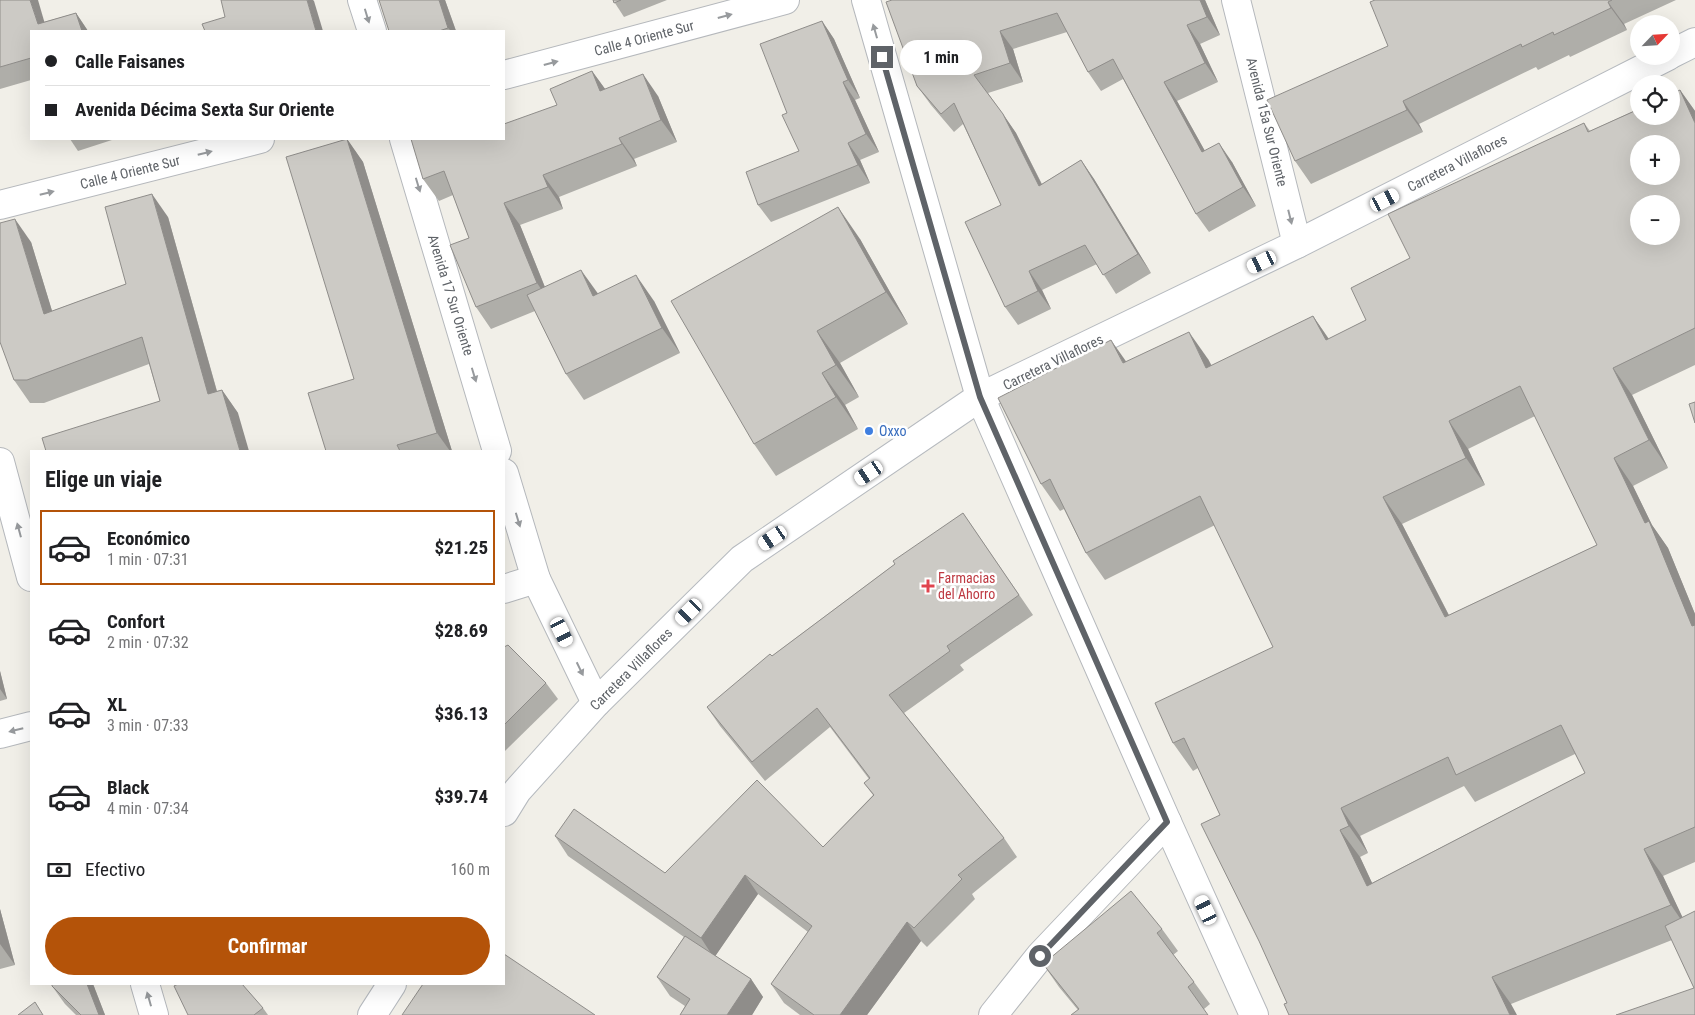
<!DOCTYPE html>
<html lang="es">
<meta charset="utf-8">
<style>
:root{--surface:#fff;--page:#f6f6f6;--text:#202124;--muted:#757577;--line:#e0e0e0;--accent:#b45309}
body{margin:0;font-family:"Roboto Condensed",sans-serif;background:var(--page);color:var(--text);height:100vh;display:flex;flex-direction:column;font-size:19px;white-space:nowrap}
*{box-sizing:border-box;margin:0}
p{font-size:16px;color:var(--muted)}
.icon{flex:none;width:28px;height:28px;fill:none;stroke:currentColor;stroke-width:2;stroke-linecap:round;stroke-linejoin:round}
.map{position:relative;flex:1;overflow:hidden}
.panel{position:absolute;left:30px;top:450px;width:475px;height:535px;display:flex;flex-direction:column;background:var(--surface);border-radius:0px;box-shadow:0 5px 20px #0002}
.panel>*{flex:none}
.hud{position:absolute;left:30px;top:30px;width:475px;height:110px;border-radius:0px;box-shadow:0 5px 20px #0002;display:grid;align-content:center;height:110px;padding:0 15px;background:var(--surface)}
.needle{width:32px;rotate:65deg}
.controls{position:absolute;left:1630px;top:15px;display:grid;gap:10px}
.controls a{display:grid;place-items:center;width:50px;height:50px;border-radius:50%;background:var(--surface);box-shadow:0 5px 20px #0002;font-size:25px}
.end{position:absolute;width:22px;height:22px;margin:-11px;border:6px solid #5f6368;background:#fff;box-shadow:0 0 0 2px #fff}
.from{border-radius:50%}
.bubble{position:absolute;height:35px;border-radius:18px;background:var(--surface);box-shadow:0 5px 20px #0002;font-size:16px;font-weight:700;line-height:35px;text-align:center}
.car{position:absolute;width:15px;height:30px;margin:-15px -8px;border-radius:6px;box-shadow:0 0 4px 1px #0007;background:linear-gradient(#fff 24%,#345 0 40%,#fff 0 76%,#345 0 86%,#fff 0)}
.hud b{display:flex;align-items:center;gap:18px;height:48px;font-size:19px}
.hud b+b{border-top:1px solid var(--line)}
.hud i{width:12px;height:12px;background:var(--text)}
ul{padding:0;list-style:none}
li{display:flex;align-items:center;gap:15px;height:75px;margin:0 10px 8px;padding:0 5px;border:2px solid transparent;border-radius:0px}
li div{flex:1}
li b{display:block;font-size:19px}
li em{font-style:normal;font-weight:700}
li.current{border-color:var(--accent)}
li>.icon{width:45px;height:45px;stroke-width:1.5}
h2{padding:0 15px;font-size:22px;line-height:60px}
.pay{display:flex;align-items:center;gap:12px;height:55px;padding:0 15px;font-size:19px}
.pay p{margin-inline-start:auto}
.cta{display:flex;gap:10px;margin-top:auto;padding:10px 15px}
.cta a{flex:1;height:58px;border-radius:30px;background:var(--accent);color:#fff;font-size:20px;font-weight:700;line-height:58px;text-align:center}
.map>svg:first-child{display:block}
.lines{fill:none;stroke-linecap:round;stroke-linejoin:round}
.street-casing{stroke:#b5b8bc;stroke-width:30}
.secondary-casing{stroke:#b6babf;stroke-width:30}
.street{stroke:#fff;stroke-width:28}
.secondary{stroke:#fff;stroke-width:28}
.wall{fill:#afaea9;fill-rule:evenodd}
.shaded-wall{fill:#8f8d8a}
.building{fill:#cccac5;stroke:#8f8d8a;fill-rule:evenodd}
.oneway{fill:#979a9d}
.route{stroke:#5f6368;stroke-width:6}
.shop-dot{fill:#3f7fe0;stroke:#fff;stroke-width:2}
.health-dot{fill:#e0444e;stroke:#fff;stroke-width:2}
.labels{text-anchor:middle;stroke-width:5;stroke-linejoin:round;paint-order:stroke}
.street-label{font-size:14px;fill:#5f6368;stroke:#fff}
.shop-label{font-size:14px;fill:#366cbe;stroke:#fff;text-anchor:start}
.health-label{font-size:14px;fill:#be3a42;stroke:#fff;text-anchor:start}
</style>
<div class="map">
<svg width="1695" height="1015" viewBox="0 0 1695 1015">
<rect width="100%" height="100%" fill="#f1efe8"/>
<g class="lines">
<g class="street-casing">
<g id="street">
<polyline points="362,0 372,31"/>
<polyline points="866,0 980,397 1167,822 1254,1015"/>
<polyline points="1236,0 1297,244"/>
<polyline points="504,75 785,0"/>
<polyline points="404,139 497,451"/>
<polyline points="0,205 260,139"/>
<polyline points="0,462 31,577"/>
<polyline points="504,473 536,579 596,703"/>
<polyline points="504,589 536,579"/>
<polyline points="0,734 31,726"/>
<polyline points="145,984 154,1015"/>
<polyline points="993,1015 1040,956 1167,822"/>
</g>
</g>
<g class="secondary-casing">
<g id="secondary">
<polyline points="1671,54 1695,42"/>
<polyline points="504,812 517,791 596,703 742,559 980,397 1297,244 1668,56"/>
<polyline points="372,1015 392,984"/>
</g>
</g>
<use href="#street" class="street"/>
<use href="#secondary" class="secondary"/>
</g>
<g class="wall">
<polygon points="0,0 44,22 76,13 88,31 31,31 31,80 0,89"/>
<polygon points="445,0 456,31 389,31"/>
<polygon points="613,0 667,0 624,17"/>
<polygon points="892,0 1205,0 1220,35 1200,44 1218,82 1177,101 1205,151 1232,162 1256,206 1209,232 1196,214 1123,79 1101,91 1088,72 1067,32 1013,49 1023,82 988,93 1016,133 1042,184 1081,160 1094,179 1151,273 1116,294 1097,264 1042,290 1051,309 1018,325 1005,307 1001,205 963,124 954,132 931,105 917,86"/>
<polygon points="1375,0 1676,0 1624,24 1627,30 1570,57 1569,55 1538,70 1536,67 1419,124 1423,132 1311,184 1295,161 1388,46"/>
<polygon points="822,21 834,39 860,98 855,100 879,152 860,160 870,183 771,222 758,205 799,151 787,113"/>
<polygon points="592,71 605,89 658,96 677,142 634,159 637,166 559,197 563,209 520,225 545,287 654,301 680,353 584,400 566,374 535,311 491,329 476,307 469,238 453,195 439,201 423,179 504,139 557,105"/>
<path d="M 1680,90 L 1695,111 L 1695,365 L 1632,395 L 1668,468 L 1633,486 L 1652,525 L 1668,548 L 1695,614 L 1695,862 L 1663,876 L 1682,917 L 1694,988 L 1672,940 L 1511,1004 L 1287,1003 L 1220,815 L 1198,768 L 1193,771 L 1173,743 L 1273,647 L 1215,525 L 1105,580 L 1086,553 L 1064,509 L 1060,511 L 1041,484 L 1127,362 L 1208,359 L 1212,366 L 1313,316 L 1329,339 L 1366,320 L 1410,258 L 1584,123 L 1590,131 ZM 1535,416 L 1597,545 L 1449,615 L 1402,524 L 1485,485 L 1468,449 ZM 1575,754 L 1585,773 L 1372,883 L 1360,857 L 1368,853 L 1360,836 L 1464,786 L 1475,802 Z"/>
<polygon points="70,139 115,139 78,151"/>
<polygon points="347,139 363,162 452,451 326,451 354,379"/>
<polygon points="168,217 217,391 222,390 238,413 160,401 149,364 44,403 30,403 14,380 31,242 52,311 126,284"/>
<polygon points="860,239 908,324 840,363 859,397 845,405 858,429 776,476 754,444"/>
<polygon points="963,513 1033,615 960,665 964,670 904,713 1004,838 1017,857 972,894 975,899 927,947 921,941 867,1015 800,1015 784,1003 771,984 808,932 758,894 715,956 751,979 763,997 752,1015 680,1015 685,1006 670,996 657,977 684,937 568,856 555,836 665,873 823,847 873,795 864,783 869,779 830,727 765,781 720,726 707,707 772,656"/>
<polygon points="504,647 546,683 558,699 504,752"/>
<polygon points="0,671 7,699 0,701"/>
<polygon points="0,909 15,965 0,969"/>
<polygon points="1162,929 1178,951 1173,955 1194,982 1210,1004 1204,1009 1078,1010 1059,987 1043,964"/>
<polygon points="52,984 93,984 105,1015 76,1015 65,1004 52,986"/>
<polygon points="263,1008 268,1015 188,1015"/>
</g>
<g class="shaded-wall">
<polygon points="30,0 38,0 47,31 38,24"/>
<polygon points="307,0 313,0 314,1 323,31 316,31"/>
<polygon points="439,0 445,0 456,31 451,31 448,28"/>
<polygon points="1200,0 1205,0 1220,35 1207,17"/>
<polygon points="1608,2 1624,24 1627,30 1611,8"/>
<polygon points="76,13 88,31 82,31"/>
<polygon points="822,21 834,39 860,98 848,80"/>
<polygon points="1187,25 1200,44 1218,82 1205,63"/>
<polygon points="1000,31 1013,49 1023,82 1010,63"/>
<polygon points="592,71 608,93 600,91"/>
<polygon points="643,74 658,96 677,142 661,120"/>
<polygon points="843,82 855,100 879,152 866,134"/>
<polygon points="1164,82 1177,101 1216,171 1202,152"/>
<polygon points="1680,90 1695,111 1695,123"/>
<polygon points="1403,101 1419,124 1423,132 1407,110"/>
<polygon points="1003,114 1016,133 1052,205 1039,186"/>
<polygon points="619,138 634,159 637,166 622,144"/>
<polygon points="347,139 363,162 452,451 450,451 437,433"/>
<polygon points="848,143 860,160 870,183 858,165"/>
<polygon points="1219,143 1232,162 1256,206 1243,187"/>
<polygon points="1081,160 1094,179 1151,273 1138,254"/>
<polygon points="543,175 559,197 563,209 548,187"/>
<polygon points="152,194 168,217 224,417 208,394"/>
<polygon points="504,203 520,225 552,305 537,283"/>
<polygon points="838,207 860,239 908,324 886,292"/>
<polygon points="15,219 31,242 60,337 44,314"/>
<polygon points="581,270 599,295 593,296"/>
<polygon points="1029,271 1042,290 1051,309 1038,291"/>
<polygon points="636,275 654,301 680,353 662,328"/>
<polygon points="1313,316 1332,344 1326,340"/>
<polygon points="817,331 840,363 859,397 836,365"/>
<polygon points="1189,332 1208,359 1226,395 1206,368"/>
<polygon points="1111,340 1130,367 1123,363"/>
<polygon points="1613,368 1632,395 1668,468 1649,440"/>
<polygon points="822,373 845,405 858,429 836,397"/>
<polygon points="222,390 238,413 249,451 240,451"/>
<polygon points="1449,421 1468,449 1485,485 1466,458"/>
<polygon points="1614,458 1633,486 1652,525 1668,548 1695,614 1695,631 1692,626 1645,523"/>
<polygon points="1383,497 1402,524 1464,645 1445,617"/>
<polygon points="0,671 7,699 0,689"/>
<polygon points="1341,808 1360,836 1368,853 1349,826"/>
<polygon points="1340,830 1360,857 1386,913 1367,886"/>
<polygon points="1644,849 1663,876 1690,933 1671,905"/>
<polygon points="745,875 758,894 714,958 701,938"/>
<polygon points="0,909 15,965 0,944"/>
<polygon points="907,922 921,941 867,1015 840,1015"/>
<polygon points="1492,977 1511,1004 1517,1015 1510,1015"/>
<polygon points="751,979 763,997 752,1015 727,1015"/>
<polygon points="87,984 93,984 105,1015 99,1015"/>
</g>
<g class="building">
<polygon points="0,0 30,0 38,24 76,13 82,31 31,31 31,58 0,67"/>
<polygon points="221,0 307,0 316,31 205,31 202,24 225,17"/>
<polygon points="379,0 439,0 448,28 439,31 389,31"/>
<polygon points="613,0 621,0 614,3"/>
<polygon points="892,0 1200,0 1207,17 1187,25 1205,63 1164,82 1202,152 1219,143 1243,187 1196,214 1113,59 1088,72 1057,13 1000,31 1010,63 974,75 1003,114 1039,186 1081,160 1138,254 1103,275 1085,245 1029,271 1038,291 1005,307 965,222 1001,205 954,103 941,114 917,86 886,2"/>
<polygon points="1375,0 1612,0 1608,2 1611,8 1554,35 1553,32 1522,47 1521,44 1403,101 1407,110 1295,161 1267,100 1388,46 1370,2"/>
<polygon points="822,21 848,80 843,82 866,134 848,143 858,165 758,205 746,172 799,151 782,115 787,113 760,44"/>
<polygon points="592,71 600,91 643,74 661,120 619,138 622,144 543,175 548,187 504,203 537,283 476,307 450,245 469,238 444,171 423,179 411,139 504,139 504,124 557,105 550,89"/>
<path d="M 1680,90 L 1695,123 L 1695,328 L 1613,368 L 1649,440 L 1614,458 L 1645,523 L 1649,521 L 1692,626 L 1695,625 L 1695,827 L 1644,849 L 1671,905 L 1492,977 L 1510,1015 L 1289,1015 L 1284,1004 L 1287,1003 L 1259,941 L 1201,824 L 1220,815 L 1184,738 L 1173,743 L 1155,703 L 1273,647 L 1200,496 L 1086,553 L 1050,479 L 1041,484 L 998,398 L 1111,340 L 1123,363 L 1189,332 L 1206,368 L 1313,316 L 1326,340 L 1366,320 L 1351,288 L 1410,258 L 1388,214 L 1584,123 L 1588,132 L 1639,109 L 1639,116 L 1671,116 L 1671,94 ZM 1639,144 L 1671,144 L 1671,176 L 1639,176 ZM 1639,204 L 1671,204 L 1671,236 L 1639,236 ZM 1520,386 L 1597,545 L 1445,617 L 1383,497 L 1466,458 L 1449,421 ZM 1561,725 L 1585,773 L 1367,886 L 1340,830 L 1349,826 L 1341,808 L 1448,757 L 1456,775 Z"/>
<polygon points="347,139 437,433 397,445 400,451 326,451 308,393 354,379 286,157"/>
<polygon points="152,194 208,394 222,390 240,451 46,451 42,438 160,401 142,337 27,380 14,380 0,342 0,223 15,219 44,314 126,284 105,207"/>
<polygon points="838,207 886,292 817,331 836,365 822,373 836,397 754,444 671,301"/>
<polygon points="581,270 593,296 636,275 662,328 566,374 527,295"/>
<polygon points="1695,402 1695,423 1689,404"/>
<polygon points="963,513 1019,595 947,646 950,651 889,695 1004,838 958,875 962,879 914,928 907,922 840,1015 814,1015 771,984 812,926 745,875 701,938 555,836 574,809 665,873 757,780 823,847 874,795 864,783 870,778 817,708 752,762 707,707 770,654 772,656 895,564 893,561"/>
<polygon points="508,645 546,683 504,725 504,647"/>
<polygon points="1131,891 1162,929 1157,933 1194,982 1188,987 1208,1015 1071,1015 1079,1009 1043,964"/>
<polygon points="1695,911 1695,1015 1616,1015 1694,988 1665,926"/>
<polygon points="685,936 751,979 727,1015 680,1015 690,999 657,977"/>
<polygon points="504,954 595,1015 402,1015 423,984 504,984"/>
<polygon points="52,984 87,984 99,1015 81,1015 52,986"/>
<polygon points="178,984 242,984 263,1008 254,1015 188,1015 174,986"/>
<polygon points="35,1002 43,1015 18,1015"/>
</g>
<defs><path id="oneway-solid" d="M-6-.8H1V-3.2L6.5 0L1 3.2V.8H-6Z" transform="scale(1.25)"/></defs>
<g class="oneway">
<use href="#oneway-solid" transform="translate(367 16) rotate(73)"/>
<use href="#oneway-solid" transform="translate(725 16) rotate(-15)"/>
<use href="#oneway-solid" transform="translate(875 31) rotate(-106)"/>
<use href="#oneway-solid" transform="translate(551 63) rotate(-15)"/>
<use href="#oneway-solid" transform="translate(205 153) rotate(-14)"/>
<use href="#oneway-solid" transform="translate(418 185) rotate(73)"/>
<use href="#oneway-solid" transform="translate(47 193) rotate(-14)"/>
<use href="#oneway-solid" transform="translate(1290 217) rotate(76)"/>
<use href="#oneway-solid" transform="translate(474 375) rotate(73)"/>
<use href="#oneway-solid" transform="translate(518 520) rotate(73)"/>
<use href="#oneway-solid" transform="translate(19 530) rotate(-105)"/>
<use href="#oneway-solid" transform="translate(580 669) rotate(64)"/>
<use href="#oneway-solid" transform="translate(16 730) rotate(166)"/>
<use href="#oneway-solid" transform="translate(149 999) rotate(-106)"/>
</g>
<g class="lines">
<polyline class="route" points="882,57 980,397 1167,822 1040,956"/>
</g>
<circle class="shop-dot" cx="869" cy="431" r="5"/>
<path class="health-dot" d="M925.5 578.5h5v5h5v5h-5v5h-5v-5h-5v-5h5z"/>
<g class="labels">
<g class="street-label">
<text transform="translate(644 38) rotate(-15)" y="5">Calle 4 Oriente Sur</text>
<text transform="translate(1267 122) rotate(76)" y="5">Avenida 15a Sur Oriente</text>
<text transform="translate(1457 163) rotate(-27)" y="5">Carretera Villaflores</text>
<text transform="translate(130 172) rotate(-14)" y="5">Calle 4 Oriente Sur</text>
<text transform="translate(451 295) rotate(73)" y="5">Avenida 17 Sur Oriente</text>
<text transform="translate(1053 362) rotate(-26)" y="5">Carretera Villaflores</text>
<text transform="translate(631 669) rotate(-45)" y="5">Carretera Villaflores</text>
</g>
<g class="shop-label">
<text x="879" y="436">Oxxo</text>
</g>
<g class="health-label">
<text x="938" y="583">Farmacias<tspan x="938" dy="16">del Ahorro</tspan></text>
</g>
</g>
</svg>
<div class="controls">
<a><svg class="needle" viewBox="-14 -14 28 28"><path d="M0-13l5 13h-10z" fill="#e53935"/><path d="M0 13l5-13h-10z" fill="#757577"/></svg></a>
<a><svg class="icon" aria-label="locate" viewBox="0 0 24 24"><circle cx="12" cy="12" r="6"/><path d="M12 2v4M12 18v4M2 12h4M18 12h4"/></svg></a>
<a>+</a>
<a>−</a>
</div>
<i class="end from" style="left:1040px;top:956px"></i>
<i class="end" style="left:882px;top:57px"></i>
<div class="bubble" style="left:900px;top:40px;width:82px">1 min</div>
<i class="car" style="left:1385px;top:200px;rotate:63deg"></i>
<i class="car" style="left:1262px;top:262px;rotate:244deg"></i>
<i class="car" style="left:869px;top:473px;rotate:236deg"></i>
<i class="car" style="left:773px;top:538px;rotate:236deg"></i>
<i class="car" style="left:689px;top:612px;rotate:225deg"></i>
<i class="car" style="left:562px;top:632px;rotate:154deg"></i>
<i class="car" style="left:1206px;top:910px;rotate:335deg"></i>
<div class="hud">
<b><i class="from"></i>Calle Faisanes</b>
<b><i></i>Avenida Décima Sexta Sur Oriente</b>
</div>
<section class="panel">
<h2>Elige un viaje</h2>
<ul>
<li class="current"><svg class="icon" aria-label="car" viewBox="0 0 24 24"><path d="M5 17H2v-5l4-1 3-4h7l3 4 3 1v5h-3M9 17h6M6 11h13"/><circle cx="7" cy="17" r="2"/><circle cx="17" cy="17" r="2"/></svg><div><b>Económico</b><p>1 min · 07:31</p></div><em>$21.25</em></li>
<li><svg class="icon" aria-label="car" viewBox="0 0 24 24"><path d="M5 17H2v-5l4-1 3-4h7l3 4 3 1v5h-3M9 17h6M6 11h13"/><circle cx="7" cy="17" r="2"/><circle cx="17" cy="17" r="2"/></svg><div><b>Confort</b><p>2 min · 07:32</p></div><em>$28.69</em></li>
<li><svg class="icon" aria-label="car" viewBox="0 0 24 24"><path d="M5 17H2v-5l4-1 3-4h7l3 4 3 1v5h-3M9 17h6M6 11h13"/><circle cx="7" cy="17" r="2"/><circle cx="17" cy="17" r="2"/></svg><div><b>XL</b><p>3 min · 07:33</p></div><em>$36.13</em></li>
<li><svg class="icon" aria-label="car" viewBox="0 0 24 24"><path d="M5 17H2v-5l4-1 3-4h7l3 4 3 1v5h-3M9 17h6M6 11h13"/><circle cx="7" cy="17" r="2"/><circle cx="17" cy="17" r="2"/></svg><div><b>Black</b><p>4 min · 07:34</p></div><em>$39.74</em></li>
</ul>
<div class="pay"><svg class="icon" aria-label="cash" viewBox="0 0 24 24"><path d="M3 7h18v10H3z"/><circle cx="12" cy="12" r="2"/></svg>Efectivo<p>160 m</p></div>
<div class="cta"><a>Confirmar</a></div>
</section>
</div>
